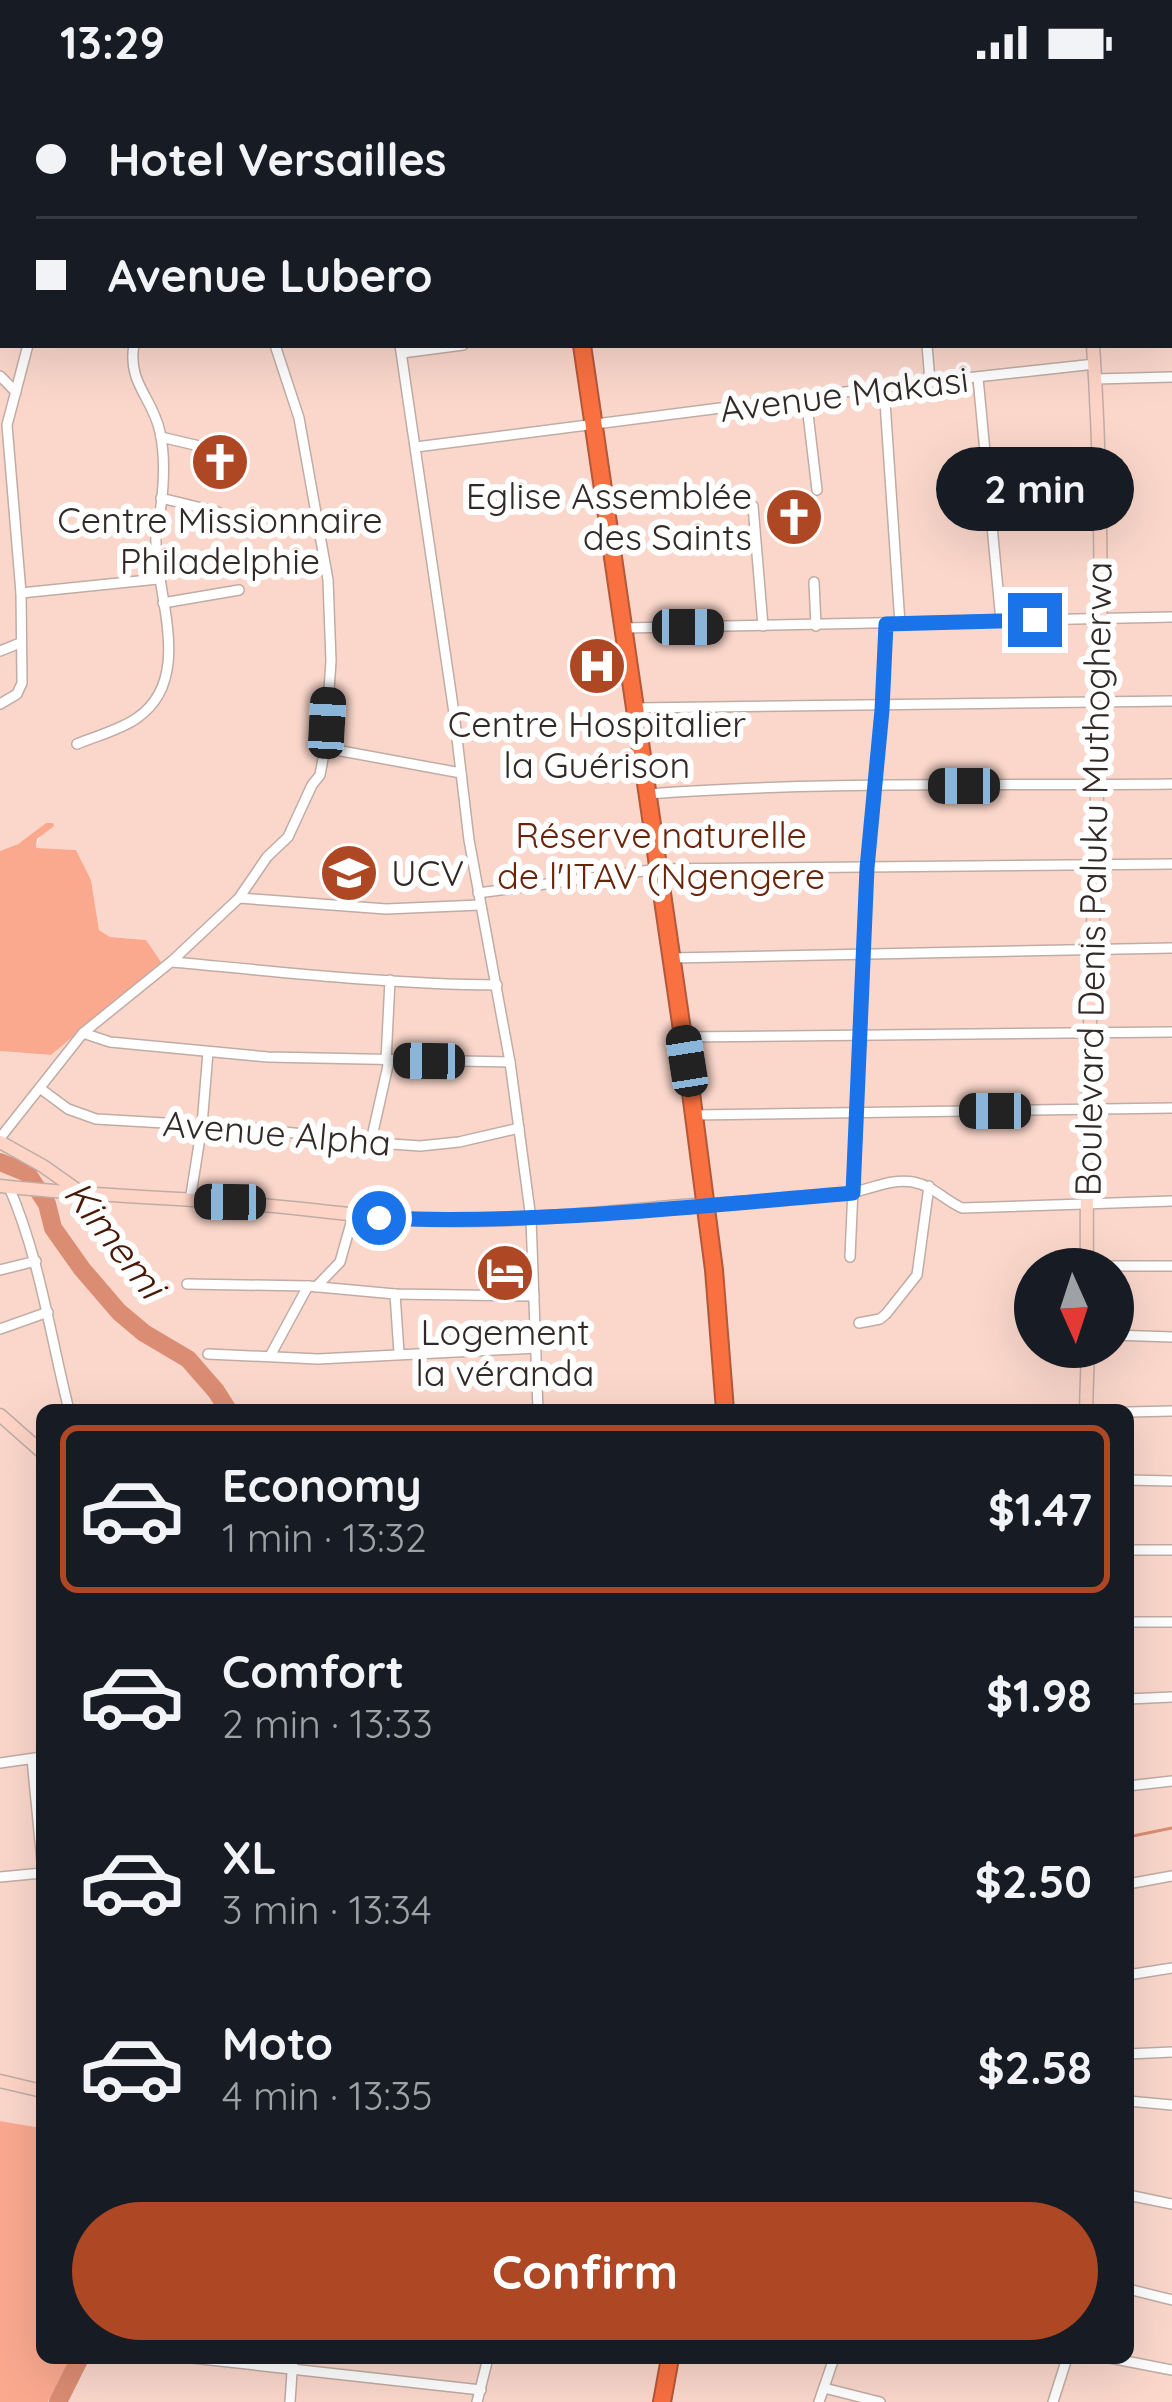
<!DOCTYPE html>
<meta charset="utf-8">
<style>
:root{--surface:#171b24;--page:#242831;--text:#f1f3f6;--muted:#9ea1a6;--line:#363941;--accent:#ae4723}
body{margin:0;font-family:Quicksand,sans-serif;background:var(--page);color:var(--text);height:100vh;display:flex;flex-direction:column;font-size:45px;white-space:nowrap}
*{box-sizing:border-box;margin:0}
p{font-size:39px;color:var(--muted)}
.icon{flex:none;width:66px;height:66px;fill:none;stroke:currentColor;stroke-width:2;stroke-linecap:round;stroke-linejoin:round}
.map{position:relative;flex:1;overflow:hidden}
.panel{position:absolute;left:36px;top:1320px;width:1098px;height:960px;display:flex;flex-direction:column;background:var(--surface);border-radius:18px;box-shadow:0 12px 48px #0002}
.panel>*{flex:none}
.top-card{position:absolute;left:0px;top:0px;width:1173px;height:264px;box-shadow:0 12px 48px #0002;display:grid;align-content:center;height:264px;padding:0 36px;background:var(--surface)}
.needle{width:78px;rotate:177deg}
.tools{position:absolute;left:1014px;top:1164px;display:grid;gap:24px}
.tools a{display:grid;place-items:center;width:120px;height:120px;border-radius:50%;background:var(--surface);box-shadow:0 12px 48px #0002;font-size:60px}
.end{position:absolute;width:54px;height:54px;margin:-27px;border:15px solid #1a73e8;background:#fff;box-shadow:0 0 0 6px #fff}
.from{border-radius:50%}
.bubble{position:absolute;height:84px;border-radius:42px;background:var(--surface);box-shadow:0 12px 48px #0002;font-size:39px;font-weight:800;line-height:84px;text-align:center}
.car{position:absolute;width:36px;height:72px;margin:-36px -18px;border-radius:15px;box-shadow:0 0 9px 3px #0007;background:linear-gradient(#222 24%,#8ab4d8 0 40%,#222 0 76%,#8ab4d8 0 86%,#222 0)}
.top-card b{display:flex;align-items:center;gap:42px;height:114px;font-size:45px}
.top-card b+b{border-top:3px solid var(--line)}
.top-card i{width:30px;height:30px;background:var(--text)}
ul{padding:21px 0 0;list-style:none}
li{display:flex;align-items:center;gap:36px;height:168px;margin:0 24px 18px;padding:0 12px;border:6px solid transparent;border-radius:18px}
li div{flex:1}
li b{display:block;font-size:45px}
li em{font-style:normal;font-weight:800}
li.current{border-color:var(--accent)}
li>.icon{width:108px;height:108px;stroke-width:1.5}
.button{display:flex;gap:24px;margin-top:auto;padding:24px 36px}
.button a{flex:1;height:138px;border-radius:72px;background:var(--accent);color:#fff;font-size:48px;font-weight:800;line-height:138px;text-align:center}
.status{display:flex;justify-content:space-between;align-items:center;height:84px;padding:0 60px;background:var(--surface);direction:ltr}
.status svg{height:33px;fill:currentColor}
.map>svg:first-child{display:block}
.green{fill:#fbd7cb;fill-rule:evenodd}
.forest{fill:#faa98f}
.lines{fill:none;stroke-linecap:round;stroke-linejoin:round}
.stream{stroke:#db8d73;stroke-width:3}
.river{stroke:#db8d73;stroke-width:18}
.street-casing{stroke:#c0aca5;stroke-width:12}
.secondary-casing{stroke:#c0aca5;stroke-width:15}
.highway-casing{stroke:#b35838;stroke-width:20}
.street{stroke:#fff;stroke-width:9}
.secondary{stroke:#fdd4c6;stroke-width:12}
.highway{stroke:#f97041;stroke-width:16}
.route{stroke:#1a73e8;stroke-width:15}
.labels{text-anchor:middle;stroke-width:12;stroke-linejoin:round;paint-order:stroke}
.street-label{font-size:36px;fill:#322a27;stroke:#fff}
.poi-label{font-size:36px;fill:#322a27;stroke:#fff}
.park-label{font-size:36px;fill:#6a240a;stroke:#fff}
.water-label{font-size:39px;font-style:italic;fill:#491807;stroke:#fff}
</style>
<div class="status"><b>13:29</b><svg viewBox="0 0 49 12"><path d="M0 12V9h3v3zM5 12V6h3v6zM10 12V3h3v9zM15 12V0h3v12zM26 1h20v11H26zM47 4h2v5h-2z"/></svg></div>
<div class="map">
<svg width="1172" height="2318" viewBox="0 0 1172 2318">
<rect width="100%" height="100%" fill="#fdf4f2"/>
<path class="green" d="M 0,0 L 1172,0 L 1172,2318 L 48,2318 L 71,2274 L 1128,2274 L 1128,1326 L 42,1326 L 42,2044 L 0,2037 L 0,967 L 51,971 L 152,867 L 146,856 L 110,853 L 99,846 L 91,796 L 76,766 L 35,765 L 46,739 L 18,760 L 0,767 ZM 3,3 L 1170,3 L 1170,261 L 3,261 ZM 1035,1185 L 1113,1185 L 1113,1263 L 1035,1263 Z"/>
<g class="forest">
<polygon points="46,739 53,739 54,742 37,755 36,764 76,766 91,796 99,846 110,853 146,856 161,878 51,971 0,967 0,767 18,760"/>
<polygon points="0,2037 42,2044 42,2274 71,2274 48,2318 0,2318"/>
</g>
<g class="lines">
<polyline class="stream" points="1128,1753 1172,1744"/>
<g class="river">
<polyline points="0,1078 27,1089 47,1120 53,1144 82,1185 119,1228 144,1249 188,1275 216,1307 228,1326"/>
<polyline points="58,2318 80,2274"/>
</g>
<g class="street-casing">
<g id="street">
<polyline points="352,0 353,3"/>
<polyline points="825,0 826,3"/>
<polyline points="51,3 51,0"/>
<polyline points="164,3 164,0"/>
<polyline points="748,3 771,0"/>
<polyline points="1170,34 1172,33"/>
<polyline points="0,63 3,63"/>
<polyline points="1170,104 1172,104"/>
<polyline points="0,160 3,159"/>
<polyline points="400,261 454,629 469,756 510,978 531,1135 538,1326"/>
<polyline points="927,261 930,298"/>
<polyline points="402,269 463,261"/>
<polyline points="0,292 16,308"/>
<polyline points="978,294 1001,537"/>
<polyline points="1095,295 1172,293"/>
<polyline points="884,303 900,540"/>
<polyline points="806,313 817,406"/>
<polyline points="161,353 212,365"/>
<polyline points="416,363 884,303 1095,280"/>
<polyline points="161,414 218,428"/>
<polyline points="753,422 763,542"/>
<polyline points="814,498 816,542"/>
<polyline points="21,509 158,495"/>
<polyline points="163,519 239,506"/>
<polyline points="624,544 1172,533"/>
<polyline points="0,567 20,559"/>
<polyline points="0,620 17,610 22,599 21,509 7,341 28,261"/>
<polyline points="637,624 1172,617"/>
<path d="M 77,660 C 96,652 120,646 137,634 C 194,595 157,513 156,459 C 155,446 159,434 161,422 C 164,398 165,371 160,348 C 153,314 127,299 134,261"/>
<polyline points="325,664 461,689"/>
<path d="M 648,710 C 822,697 997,702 1172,700"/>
<polyline points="478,809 658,785 1172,780"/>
<polyline points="239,814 386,825 480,821"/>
<polyline points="671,874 1172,864"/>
<path d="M 173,878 C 280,888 389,900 497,901"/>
<polyline points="83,949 110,958 268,973 510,978"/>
<polyline points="683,953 1172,948"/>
<polyline points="386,977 390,896"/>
<polyline points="41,1005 68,1025 96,1035 250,1044 392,1060 420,1062 459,1058 519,1044"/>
<polyline points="694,1031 1172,1024"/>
<polyline points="0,1054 83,949 172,877 239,814 267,773 288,753 312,701 320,691 325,664 331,577 328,496 299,334 275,261"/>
<polyline points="371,1057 389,977"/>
<path d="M 9,1103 C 40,1175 50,1251 69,1326"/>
<polyline points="190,1117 202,1041 208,968"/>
<path d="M 706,1120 C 753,1116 801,1115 848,1109 C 870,1106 890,1094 913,1098 C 934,1102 944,1116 962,1124 L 1172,1117"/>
<polyline points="850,1173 867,784 882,621 886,540"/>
<polyline points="1087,1182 1172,1182"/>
<polyline points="0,1186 36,1177"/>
<polyline points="187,1200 308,1202 395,1210 534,1212"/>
<polyline points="316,1203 340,1178 353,1132"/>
<polyline points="395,1210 399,1269"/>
<polyline points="859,1239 880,1235 886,1230 917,1191 929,1102"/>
<polyline points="0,1245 48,1228"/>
<polyline points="1113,1251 1172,1253"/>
<polyline points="208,1270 318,1275 536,1264"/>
<polyline points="270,1272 308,1202"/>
<polyline points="1128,1328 1172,1327"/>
<polyline points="1128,1396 1172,1397"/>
<polyline points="1128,1466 1172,1466"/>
<polyline points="1128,1538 1172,1538"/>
<polyline points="1128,1615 1172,1613"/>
<polyline points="32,1675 42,1778"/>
<polyline points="0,1679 42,1673"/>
<polyline points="1128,1702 1172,1697"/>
<polyline points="0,1793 42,1789"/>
<polyline points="1128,1800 1172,1792"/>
<polyline points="1128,1891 1172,1884"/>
<polyline points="1128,1970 1172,1968"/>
<polyline points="1128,2017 1172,2021"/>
<polyline points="1128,2111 1172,2120"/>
<polyline points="1128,2205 1172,2216"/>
<polyline points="192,2274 481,2306"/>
<polyline points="1110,2274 1172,2286"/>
<polyline points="824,2304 880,2318"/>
<polyline points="290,2318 293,2274"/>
<polyline points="477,2318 488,2274"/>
<polyline points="819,2318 834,2274"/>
<polyline points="1053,2318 1067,2274"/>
</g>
</g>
<g class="secondary-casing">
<g id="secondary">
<polyline points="1067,0 1068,3"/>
<polyline points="1170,55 1172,55"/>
<polyline points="1170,81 1172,81"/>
<polyline points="0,1058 43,1082 77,1106"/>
<path d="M 0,1102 C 79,1111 159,1113 238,1119 C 309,1124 378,1136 449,1136 C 535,1137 620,1127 706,1120"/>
<path d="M 1087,1185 C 1084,877 1114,569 1093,261"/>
<polyline points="1086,1326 1088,1263"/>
<polyline points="0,1331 42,1368"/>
<polyline points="0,1997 42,2007"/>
</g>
</g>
<g class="highway-casing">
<g id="highway">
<polyline points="548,0 548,3"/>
<polyline points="582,261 690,1001 714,1186 725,1326"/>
<polyline points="662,2318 670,2274"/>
</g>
</g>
<use href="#street" class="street"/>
<use href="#secondary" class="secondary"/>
<use href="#highway" class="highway"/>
</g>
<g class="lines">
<path class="route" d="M 379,1134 C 537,1141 695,1122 853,1109 L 867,784 L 882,626 L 886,540 L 1035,536"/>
</g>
<defs>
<g id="church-disc" transform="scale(3)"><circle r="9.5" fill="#ae4723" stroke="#fff"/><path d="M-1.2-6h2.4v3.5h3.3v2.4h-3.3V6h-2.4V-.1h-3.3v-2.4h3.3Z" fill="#fff"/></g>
<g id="hospital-disc" transform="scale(3)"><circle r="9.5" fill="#ae4723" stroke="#fff"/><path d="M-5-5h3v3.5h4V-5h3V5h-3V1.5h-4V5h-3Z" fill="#fff"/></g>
<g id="university-disc" transform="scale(3)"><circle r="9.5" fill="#ae4723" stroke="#fff"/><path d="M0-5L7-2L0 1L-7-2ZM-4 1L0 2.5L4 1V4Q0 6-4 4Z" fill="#fff"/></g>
<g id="hotel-disc" transform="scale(3)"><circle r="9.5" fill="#ae4723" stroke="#fff"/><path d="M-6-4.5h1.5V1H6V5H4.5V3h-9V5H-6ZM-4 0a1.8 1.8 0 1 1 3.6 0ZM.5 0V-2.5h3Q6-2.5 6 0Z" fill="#fff"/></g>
</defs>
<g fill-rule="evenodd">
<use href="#church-disc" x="220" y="378"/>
<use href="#church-disc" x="794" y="433"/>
<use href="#hospital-disc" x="597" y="582"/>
<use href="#university-disc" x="349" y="789"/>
<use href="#hotel-disc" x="505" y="1189"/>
</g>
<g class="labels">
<g class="street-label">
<text transform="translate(844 310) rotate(-7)" y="13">Avenue Makasi</text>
<text transform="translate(1093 795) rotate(-89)" y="13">Boulevard Denis Paluku Muthogherwa</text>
<text transform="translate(277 1049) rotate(5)" y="13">Avenue Alpha</text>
</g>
<g class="poi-label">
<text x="752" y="425" text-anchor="end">Eglise Assemblée<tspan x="752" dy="41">des Saints</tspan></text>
<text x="220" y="449">Centre Missionnaire<tspan x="220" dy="41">Philadelphie</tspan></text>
<text x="597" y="653">Centre Hospitalier<tspan x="597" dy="41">la Guérison</tspan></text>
<text x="391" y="802" text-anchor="start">UCV</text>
<text x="505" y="1261">Logement<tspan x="505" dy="41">la véranda</tspan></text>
</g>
<g class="park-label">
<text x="661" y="764">Réserve naturelle<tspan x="661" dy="41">de l'ITAV (Ngengere</tspan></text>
</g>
<g class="water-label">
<text transform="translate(115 1155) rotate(52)" y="14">Kimemi</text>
</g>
</g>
</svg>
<div class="tools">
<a><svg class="needle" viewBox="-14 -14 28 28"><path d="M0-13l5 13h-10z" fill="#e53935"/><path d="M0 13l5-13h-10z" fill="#9ea1a6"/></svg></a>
</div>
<i class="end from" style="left:379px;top:1134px"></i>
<i class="end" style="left:1035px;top:536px"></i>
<div class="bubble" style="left:936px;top:363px;width:198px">2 min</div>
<i class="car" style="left:688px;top:543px;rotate:90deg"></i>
<i class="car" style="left:327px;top:639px;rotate:3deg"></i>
<i class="car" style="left:964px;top:702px;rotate:270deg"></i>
<i class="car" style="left:429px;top:977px;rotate:271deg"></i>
<i class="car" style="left:687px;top:977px;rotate:351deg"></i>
<i class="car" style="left:995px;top:1027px;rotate:270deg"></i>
<i class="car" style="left:230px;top:1118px;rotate:271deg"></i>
<div class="top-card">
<b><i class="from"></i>Hotel Versailles</b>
<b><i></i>Avenue Lubero</b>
</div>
<section class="panel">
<ul>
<li class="current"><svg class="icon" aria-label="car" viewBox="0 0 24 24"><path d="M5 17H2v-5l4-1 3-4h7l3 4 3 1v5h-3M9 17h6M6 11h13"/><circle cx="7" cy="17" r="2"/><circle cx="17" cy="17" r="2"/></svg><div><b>Economy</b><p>1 min · 13:32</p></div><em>$1.47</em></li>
<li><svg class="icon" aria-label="car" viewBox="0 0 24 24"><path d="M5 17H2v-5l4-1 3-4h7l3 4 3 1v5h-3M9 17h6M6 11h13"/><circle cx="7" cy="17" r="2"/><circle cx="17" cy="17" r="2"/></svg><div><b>Comfort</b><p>2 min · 13:33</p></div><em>$1.98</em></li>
<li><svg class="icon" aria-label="car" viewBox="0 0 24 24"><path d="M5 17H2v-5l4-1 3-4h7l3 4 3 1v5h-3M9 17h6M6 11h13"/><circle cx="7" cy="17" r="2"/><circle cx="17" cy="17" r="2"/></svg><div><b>XL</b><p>3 min · 13:34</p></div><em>$2.50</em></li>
<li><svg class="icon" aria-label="car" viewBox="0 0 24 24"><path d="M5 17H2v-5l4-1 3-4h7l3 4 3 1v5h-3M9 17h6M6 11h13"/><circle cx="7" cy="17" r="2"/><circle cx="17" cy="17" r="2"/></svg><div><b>Moto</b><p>4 min · 13:35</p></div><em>$2.58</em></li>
</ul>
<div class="button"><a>Confirm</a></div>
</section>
</div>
